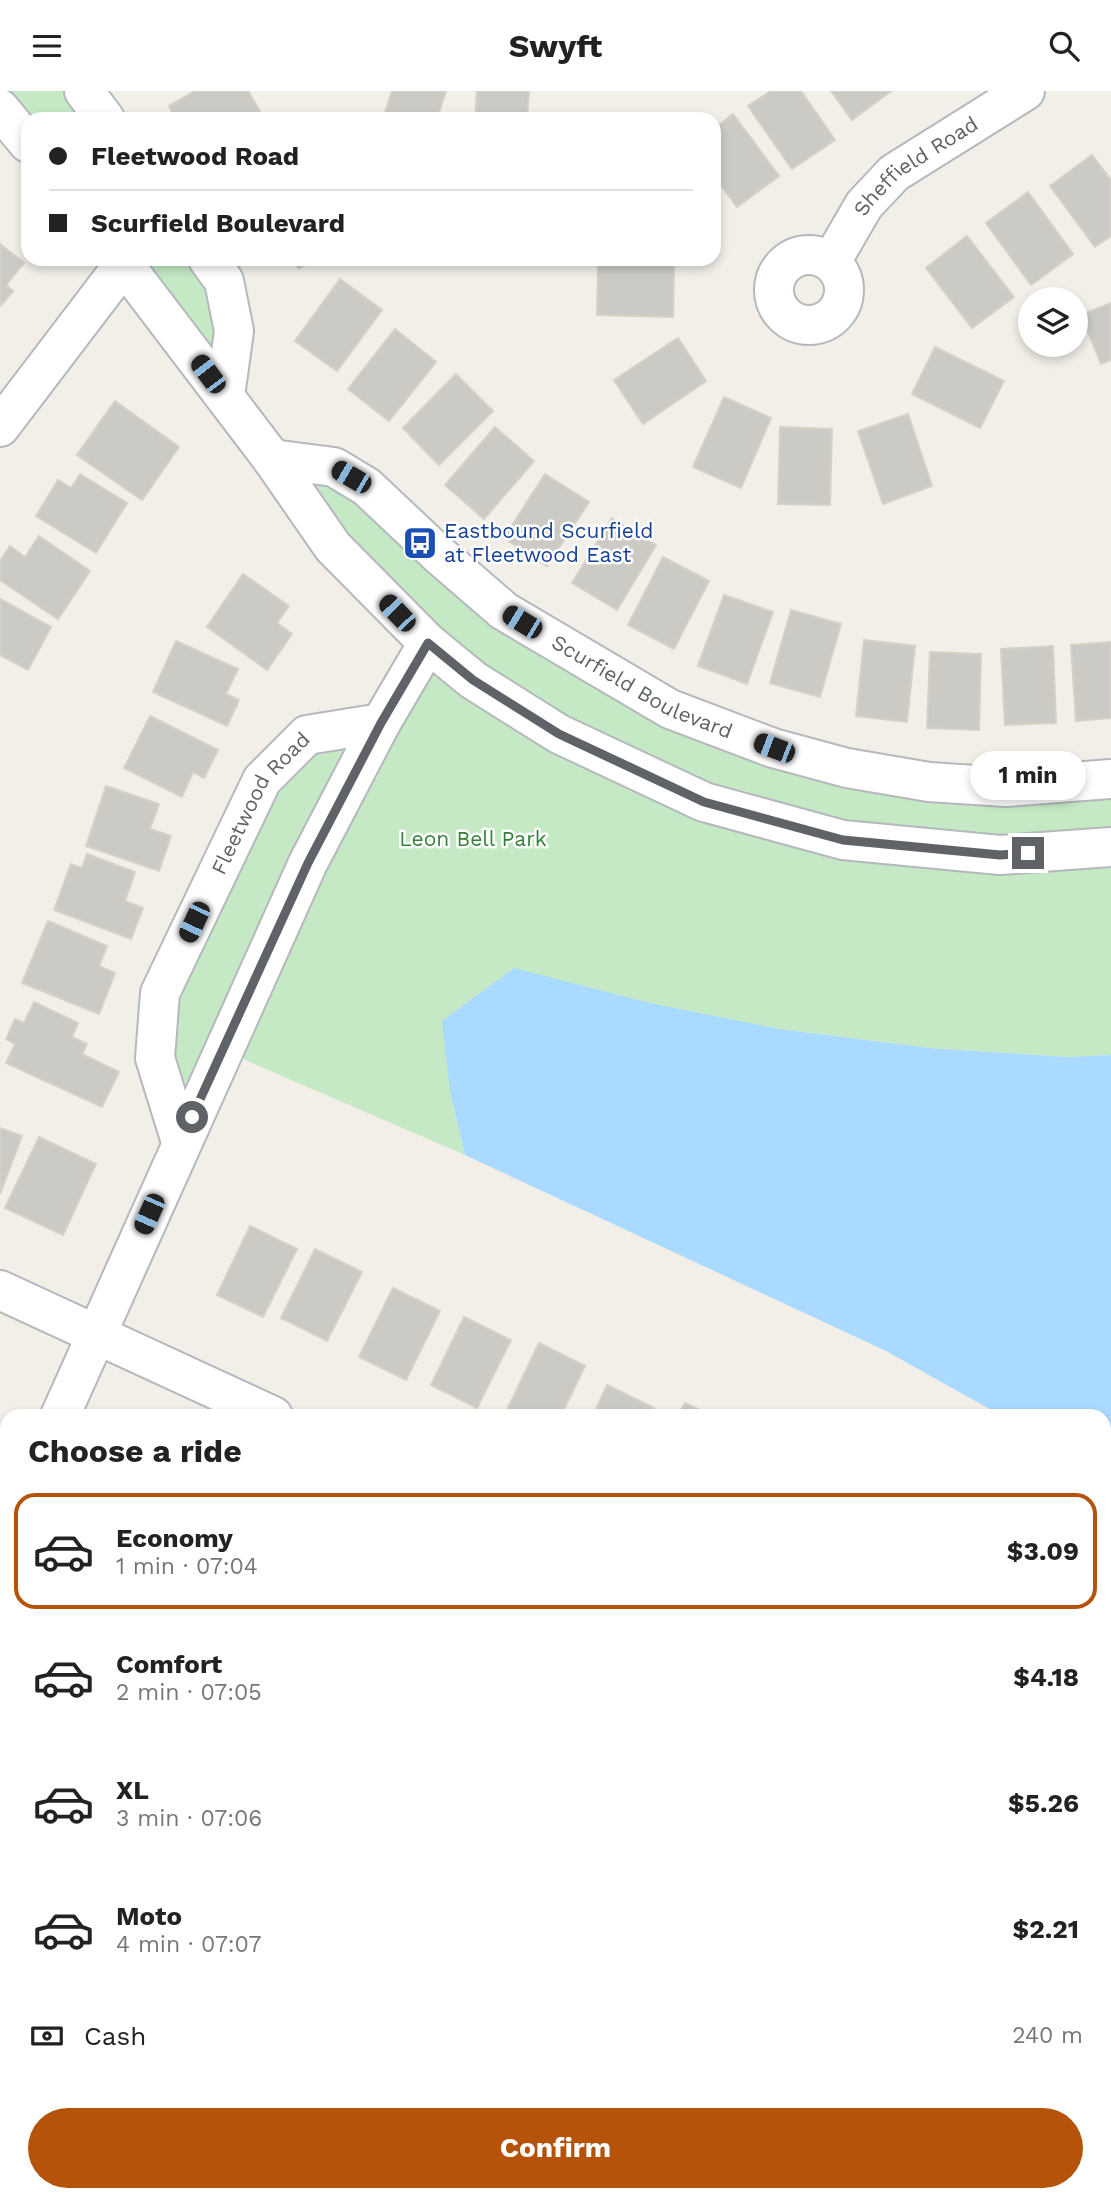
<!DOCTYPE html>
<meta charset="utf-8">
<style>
:root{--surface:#fff;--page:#f6f6f6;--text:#222;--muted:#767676;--line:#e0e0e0;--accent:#b45309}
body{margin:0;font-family:"Work Sans",sans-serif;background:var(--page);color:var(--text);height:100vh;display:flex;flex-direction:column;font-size:26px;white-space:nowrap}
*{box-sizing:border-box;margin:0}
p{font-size:23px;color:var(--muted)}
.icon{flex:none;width:38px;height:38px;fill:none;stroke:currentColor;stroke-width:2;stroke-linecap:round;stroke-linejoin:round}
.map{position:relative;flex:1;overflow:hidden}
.sheet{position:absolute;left:0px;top:1318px;width:1111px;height:793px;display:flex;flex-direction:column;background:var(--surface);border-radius:21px 21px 0 0;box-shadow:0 4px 10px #0003}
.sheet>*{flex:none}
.guide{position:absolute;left:21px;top:21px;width:700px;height:154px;border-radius:21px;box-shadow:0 4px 10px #0003;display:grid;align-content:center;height:154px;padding:0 28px;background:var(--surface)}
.controls{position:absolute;left:1018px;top:196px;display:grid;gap:14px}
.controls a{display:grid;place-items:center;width:70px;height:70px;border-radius:50%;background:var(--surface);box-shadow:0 4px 10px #0003;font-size:35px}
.end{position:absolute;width:32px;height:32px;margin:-16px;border:9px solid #5f6368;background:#fff;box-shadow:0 0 0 4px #fff}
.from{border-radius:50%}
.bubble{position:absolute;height:49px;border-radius:24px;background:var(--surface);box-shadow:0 4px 10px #0003;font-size:23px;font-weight:700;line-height:49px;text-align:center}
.car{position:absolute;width:21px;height:42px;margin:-21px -10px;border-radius:9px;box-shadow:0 0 5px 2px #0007;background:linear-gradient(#222 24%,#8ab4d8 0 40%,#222 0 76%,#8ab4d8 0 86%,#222 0)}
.guide b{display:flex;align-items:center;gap:24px;height:66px;font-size:26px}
.guide b+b{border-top:2px solid var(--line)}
.guide i{width:18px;height:18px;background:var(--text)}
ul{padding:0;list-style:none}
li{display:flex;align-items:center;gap:21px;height:116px;margin:0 14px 10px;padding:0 14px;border:4px solid transparent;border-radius:21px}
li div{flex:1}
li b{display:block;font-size:26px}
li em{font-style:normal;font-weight:700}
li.on{border-color:var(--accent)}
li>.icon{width:63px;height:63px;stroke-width:1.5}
h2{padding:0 28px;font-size:32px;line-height:84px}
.pay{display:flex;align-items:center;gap:18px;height:77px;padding:0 28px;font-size:26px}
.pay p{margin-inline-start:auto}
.action{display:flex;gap:14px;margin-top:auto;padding:14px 28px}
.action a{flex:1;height:80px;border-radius:42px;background:var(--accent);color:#fff;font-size:28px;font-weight:700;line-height:80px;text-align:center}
header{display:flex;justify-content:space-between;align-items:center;height:91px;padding:0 28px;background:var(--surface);font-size:32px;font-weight:700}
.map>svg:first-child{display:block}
.green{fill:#c5e8c5}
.water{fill:#aadaff}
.building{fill:#cccac5;stroke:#d6d1c6;stroke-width:2}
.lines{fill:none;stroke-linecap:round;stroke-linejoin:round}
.minor-casing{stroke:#b5b8bc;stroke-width:42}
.minor{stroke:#fff;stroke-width:38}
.route{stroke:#5f6368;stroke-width:9}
.labels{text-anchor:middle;stroke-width:5;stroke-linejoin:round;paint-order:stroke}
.street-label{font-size:21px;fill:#5f6368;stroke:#fff}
.transit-label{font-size:21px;fill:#164399;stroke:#fff;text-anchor:start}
.park-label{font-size:21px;fill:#348238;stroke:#fff}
</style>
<header><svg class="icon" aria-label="menu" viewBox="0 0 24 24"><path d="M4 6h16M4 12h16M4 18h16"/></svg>Swyft<svg class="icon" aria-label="search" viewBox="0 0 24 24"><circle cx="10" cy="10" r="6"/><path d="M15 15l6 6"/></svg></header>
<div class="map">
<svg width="1111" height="2109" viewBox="0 0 1111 2109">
<rect width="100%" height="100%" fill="#f1efe8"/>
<g class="green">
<polygon points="0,0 84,0 105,28 28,28"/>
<polygon points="120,168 208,168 225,305"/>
<polygon points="272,368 334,376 577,564 848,677 1111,688 1111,964 1068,966 929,957 779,938 650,912 450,1001 465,1064 227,961 181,1051 160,902 307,644 381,632 428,552"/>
<polygon points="7,2056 7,2104 766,2104 772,2109 0,2109 0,2072"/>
</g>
<polygon class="water" points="514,877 650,912 780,938 929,957 1068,966 1111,964 1111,1389 1104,1384 1104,1325 1002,1325 886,1260 465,1064 450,1001 442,930"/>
<g class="building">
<polygon points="195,0 248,0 261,22 251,28 176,28 169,15"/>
<polygon points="392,0 446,0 437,28 383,28"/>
<polygon points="477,0 529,0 527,28 475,28"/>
<polygon points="771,0 801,0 835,49 792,78 748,15"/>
<polygon points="831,0 891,0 852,29"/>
<polygon points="733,23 779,85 737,116 714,85 714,38"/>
<polygon points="1092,64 1111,89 1111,145 1095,156 1050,95"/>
<polygon points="1028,101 1073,163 1031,194 986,132"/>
<polygon points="967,145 1014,206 972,237 926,177"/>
<polygon points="0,153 24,172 6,194 13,200 0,215"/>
<polygon points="292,168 314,168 299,178"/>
<polygon points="598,172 674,174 673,226 597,224"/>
<polygon points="340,188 382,219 337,280 295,250"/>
<polygon points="1111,212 1111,269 1101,273 1081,224"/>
<polygon points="395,238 436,271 389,330 348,298"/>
<polygon points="678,247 706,290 643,333 614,289"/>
<polygon points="935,256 1004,290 980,337 912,303"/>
<polygon points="456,283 493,320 439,374 403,337"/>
<polygon points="724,306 771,327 741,397 693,376"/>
<polygon points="115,310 179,356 142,409 77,364"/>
<polygon points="908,323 932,395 883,413 858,340"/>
<polygon points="495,336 534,370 484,428 445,394"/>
<polygon points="780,336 832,338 830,414 778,413"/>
<polygon points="80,383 127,412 96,462 36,425 58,389 71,397"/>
<polygon points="545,383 589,411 547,475 504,447"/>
<polygon points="612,427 656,454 617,519 572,492"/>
<polygon points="39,445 90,480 58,528 0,489 0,470 10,455 25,466"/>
<polygon points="663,466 709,490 674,558 628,534"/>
<polygon points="243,483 289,515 277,532 292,543 267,579 207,536"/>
<polygon points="724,504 773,521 747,593 698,575"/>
<polygon points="0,508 51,536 28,579 0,564"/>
<polygon points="791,519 841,533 820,606 770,592"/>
<polygon points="864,549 915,555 907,631 856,625"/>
<polygon points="176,550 238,578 226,603 239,609 227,635 153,601"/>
<polygon points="1111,551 1111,627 1076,630 1071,554"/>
<polygon points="1053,555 1056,632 1005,634 1001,558"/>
<polygon points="930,561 981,563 979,639 927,637"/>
<polygon points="150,625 218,659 204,687 193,681 182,706 124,677"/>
<polygon points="106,695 159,713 150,738 171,745 159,780 86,755"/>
<polygon points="87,763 135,781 125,810 143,817 131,848 54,819 71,773 82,777"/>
<polygon points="48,830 107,855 99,875 115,882 99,923 22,892"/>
<polygon points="34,911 78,932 72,946 87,953 82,963 119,981 102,1016 6,972 15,953 6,948 15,928 24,932"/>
<polygon points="0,1037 22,1045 0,1103"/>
<polygon points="39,1046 96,1073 63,1144 5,1117"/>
<polygon points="250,1135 297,1158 263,1226 217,1204"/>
<polygon points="315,1158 362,1181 327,1250 281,1227"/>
<polygon points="393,1197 440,1220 406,1289 359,1266"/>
<polygon points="464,1226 511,1249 477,1317 431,1294"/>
<polygon points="539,1252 585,1275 561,1325 514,1325 506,1321"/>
<polygon points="607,1294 654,1317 651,1325 593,1325"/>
<polygon points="685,1312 712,1325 678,1325"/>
<polygon points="1104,1568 1111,1573 1111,1651 1104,1660"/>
<polygon points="0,1786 7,1790 7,1847 0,1844"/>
<polygon points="0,1868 7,1871 7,1929 0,1926"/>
<polygon points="1104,1927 1111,1936 1111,2007 1104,2012"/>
<polygon points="954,2104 1029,2104 1022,2109 959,2109"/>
</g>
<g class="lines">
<g class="minor-casing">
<g id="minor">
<polyline points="84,0 105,28"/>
<polyline points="0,18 28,52"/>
<circle cx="809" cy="199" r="35"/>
<polyline points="120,168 272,368 333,456 428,552 473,589 559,643 704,711 843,749 1000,764 1111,756"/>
<polyline points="208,168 224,190 234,240 225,305"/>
<path id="s1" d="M 831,171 L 864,114 L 894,82 L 1025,0"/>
<polyline points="0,336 124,173"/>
<path id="s2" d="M 272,368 L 334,376 L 367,396 L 438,463 L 504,520 L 670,618 L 773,657 L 847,677 L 929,691 L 1006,696 L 1111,688"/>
<path id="s3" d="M 181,1051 L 155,967 L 160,902 L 262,689 L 307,644 L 381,632"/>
<polyline points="0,1199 273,1325"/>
<polyline points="60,1325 308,772 381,632 428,552"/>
<polyline points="0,1461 7,1445"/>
<polyline points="0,1709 7,1712"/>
<polyline points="1104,1776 1111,1784"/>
<polyline points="766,2104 772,2109"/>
<polyline points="891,2104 896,2109"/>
</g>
</g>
<use href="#minor" class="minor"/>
</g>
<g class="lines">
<polyline class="route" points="192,1026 308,772 381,632 428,552 473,589 559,643 704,711 843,749 1000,764 1028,762"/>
</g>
<defs>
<g id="bus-square" transform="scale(1.75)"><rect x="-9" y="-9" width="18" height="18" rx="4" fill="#1a4fb4" stroke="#fff"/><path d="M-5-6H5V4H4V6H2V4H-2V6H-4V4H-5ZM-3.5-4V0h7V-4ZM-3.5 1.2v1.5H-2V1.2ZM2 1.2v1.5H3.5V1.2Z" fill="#fff"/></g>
</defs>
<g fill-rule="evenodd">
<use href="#bus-square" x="420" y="452"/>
</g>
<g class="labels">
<g class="street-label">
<text dy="7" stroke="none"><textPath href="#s1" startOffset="131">Sheffield Road</textPath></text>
<text dy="7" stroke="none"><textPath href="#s2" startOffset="444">Scurfield Boulevard</textPath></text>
<text dy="7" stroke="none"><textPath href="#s3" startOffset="369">Fleetwood Road</textPath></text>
</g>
<g class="transit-label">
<text x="444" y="447">Eastbound Scurfield<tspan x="444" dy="24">at Fleetwood East</tspan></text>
</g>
<g class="park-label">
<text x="473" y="755">Leon Bell Park</text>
</g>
</g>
</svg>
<div class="controls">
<a><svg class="icon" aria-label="layers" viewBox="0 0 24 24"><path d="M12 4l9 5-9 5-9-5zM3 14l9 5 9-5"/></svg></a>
</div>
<i class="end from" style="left:192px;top:1026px"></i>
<i class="end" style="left:1028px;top:762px"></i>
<div class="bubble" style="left:970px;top:660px;width:116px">1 min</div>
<i class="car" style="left:208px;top:283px;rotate:323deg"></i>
<i class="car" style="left:351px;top:386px;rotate:300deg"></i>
<i class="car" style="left:397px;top:522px;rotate:316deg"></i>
<i class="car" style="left:522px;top:531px;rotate:301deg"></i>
<i class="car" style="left:774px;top:657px;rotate:291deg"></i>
<i class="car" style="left:194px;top:831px;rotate:205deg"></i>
<i class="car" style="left:149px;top:1123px;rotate:204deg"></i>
<div class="guide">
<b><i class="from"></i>Fleetwood Road</b>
<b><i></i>Scurfield Boulevard</b>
</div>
<section class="sheet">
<h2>Choose a ride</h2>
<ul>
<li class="on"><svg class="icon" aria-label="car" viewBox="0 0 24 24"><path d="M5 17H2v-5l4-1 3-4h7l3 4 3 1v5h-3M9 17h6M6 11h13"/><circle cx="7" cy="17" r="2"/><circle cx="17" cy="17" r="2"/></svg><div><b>Economy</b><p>1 min · 07:04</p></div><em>$3.09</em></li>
<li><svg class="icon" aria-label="car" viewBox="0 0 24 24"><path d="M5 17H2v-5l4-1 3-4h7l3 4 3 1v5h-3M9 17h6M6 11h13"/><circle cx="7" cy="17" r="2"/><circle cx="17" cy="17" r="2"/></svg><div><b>Comfort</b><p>2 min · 07:05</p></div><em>$4.18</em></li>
<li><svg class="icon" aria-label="car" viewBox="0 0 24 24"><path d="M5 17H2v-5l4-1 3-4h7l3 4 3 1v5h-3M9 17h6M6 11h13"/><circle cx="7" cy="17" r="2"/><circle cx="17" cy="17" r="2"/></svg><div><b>XL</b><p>3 min · 07:06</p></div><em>$5.26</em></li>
<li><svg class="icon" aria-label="car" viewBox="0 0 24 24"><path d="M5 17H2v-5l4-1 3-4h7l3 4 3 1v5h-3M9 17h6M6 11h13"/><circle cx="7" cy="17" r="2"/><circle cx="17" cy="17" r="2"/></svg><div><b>Moto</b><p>4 min · 07:07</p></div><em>$2.21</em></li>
</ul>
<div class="pay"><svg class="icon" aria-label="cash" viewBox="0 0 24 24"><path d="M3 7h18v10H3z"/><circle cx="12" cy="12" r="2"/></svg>Cash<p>240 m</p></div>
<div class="action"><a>Confirm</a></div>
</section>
</div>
